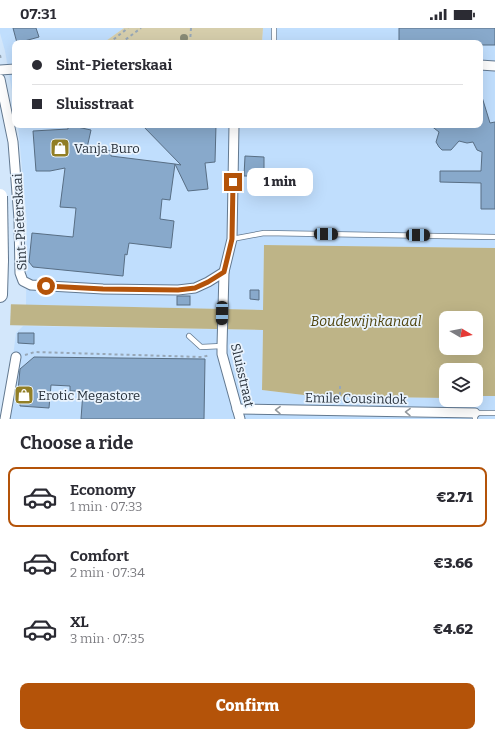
<!DOCTYPE html>
<meta charset="utf-8">
<style>
:root{--surface:#fff;--page:#f2f2f3;--text:#2b2b33;--muted:#7c7c81;--line:#e1e1e2;--accent:#b45309}
body{margin:0;font-family:Bitter,serif;background:var(--page);color:var(--text);height:100vh;display:flex;flex-direction:column;font-size:15px;white-space:nowrap}
*{box-sizing:border-box;margin:0}
p{font-size:13px;color:var(--muted)}
.icon{flex:none;width:22px;height:22px;fill:none;stroke:currentColor;stroke-width:2;stroke-linecap:round;stroke-linejoin:round}
.map{position:relative;height:391px;overflow:hidden}
.panel{display:flex;flex-direction:column;background:var(--surface);flex:1}
.panel>*{flex:none}
.banner{position:absolute;left:12px;top:12px;width:471px;height:88px;border-radius:8px;box-shadow:0 4px 16px #0002;display:grid;align-content:center;height:88px;padding:0 20px;background:var(--surface)}
.needle{width:26px;rotate:100deg}
.fabs{position:absolute;left:439px;top:283px;display:grid;gap:8px}
.fabs a{display:grid;place-items:center;width:44px;height:44px;border-radius:8px;background:var(--surface);box-shadow:0 4px 16px #0002;font-size:20px}
.end{position:absolute;width:18px;height:18px;margin:-9px;border:5px solid #b45309;background:#fff;box-shadow:0 0 0 2px #fff}
.from{border-radius:50%}
.bubble{position:absolute;height:28px;border-radius:8px;background:var(--surface);box-shadow:0 4px 16px #0002;font-size:13px;font-weight:800;line-height:28px;text-align:center}
.car{position:absolute;width:12px;height:24px;margin:-12px -6px;border-radius:5px;box-shadow:0 0 3px 1px #0007;background:linear-gradient(#222 24%,#8ab4d8 0 40%,#222 0 76%,#8ab4d8 0 86%,#222 0)}
.banner b{display:flex;align-items:center;gap:14px;height:38px;font-size:15px}
.banner b+b{border-top:1px solid var(--line)}
.banner i{width:10px;height:10px;background:var(--text)}
ul{padding:0;list-style:none}
li{display:flex;align-items:center;gap:12px;height:60px;margin:0 8px 6px;padding:0 12px;border:2px solid transparent;border-radius:8px}
li div{flex:1}
li b{display:block;font-size:15px}
li em{font-style:normal;font-weight:800}
li.on{border-color:var(--accent)}
li>.icon{width:36px;height:36px;stroke-width:1.5}
h2{padding:0 20px;font-size:18px;line-height:48px}
.button{display:flex;gap:8px;margin-top:auto;padding:8px 20px}
.button a{flex:1;height:46px;border-radius:8px;background:var(--accent);color:#fff;font-size:16px;font-weight:800;line-height:46px;text-align:center}
.status{display:flex;justify-content:space-between;align-items:center;height:28px;padding:0 20px;background:var(--surface);direction:ltr}
.status svg{height:11px;fill:currentColor}
.map>svg:first-child{display:block}
.built{fill:#c0defd}
.green{fill:#d6ceac}
.water{fill:#beb487;fill-rule:evenodd}
.pier{fill:#d3e7fb}
.building{fill:#88a9cb;stroke:#586e84}
.lines{fill:none;stroke-linecap:round;stroke-linejoin:round}
.lane-casing{stroke:#637990;stroke-width:6}
.street-casing{stroke:#637990;stroke-width:11}
.primary-casing{stroke:#637990;stroke-width:16}
.path{stroke:#97a7b7;stroke-width:2;stroke-dasharray:3 3;stroke-linecap:butt}
.lane{stroke:#fff;stroke-width:4.5}
.street{stroke:#fff;stroke-width:9}
.primary{stroke:#fff;stroke-width:14}
.primary-bridge-casing{stroke:#637990;stroke-width:16;stroke-linecap:butt}
.primary-bridge{stroke:#fff;stroke-width:14}
.tree{fill:#8a8c76}
.oneway{stroke:#93989c}
.route{stroke:#b45309;stroke-width:5}
.labels{text-anchor:middle;stroke-width:3.5;stroke-linejoin:round;paint-order:stroke}
.poi-label{font-size:13px;fill:#27303a;stroke:#e9f3fd;text-anchor:start}
.street-label{font-size:13px;fill:#27303a;stroke:#e9f3fd}
.water-label{font-size:14px;font-style:italic;fill:#50440d;stroke:#e9f3fd}
</style>
<div class="status"><b>07:31</b><svg viewBox="0 0 49 12"><path d="M0 12V9h3v3zM5 12V6h3v6zM10 12V3h3v9zM15 12V0h3v12zM26 1h20v11H26zM47 4h2v5h-2z"/></svg></div>
<div class="map">
<svg width="495" height="391" viewBox="0 0 495 391">
<rect width="100%" height="100%" fill="#d3e7fb"/>
<g class="built">
<polygon points="0,0 124,0 103,15 15,15 15,80 5,23 0,5"/>
<polygon points="263,0 495,0 495,220 264,217 263,282 26,277 27,194 18,97 480,97 480,15 262,15"/>
<polygon points="23,298 263,302 262,362 312,368 446,370 446,372 476,372 476,368 495,368 495,391 5,391 16,305"/>
</g>
<polygon class="green" points="124,0 263,0 262,15 103,15"/>
<path class="water" d="M 264,217 L 495,220 L 495,368 L 476,368 L 476,342 L 446,342 L 446,370 L 312,368 L 262,362 L 263,302 L 0,297 L 0,276 L 263,282 ZM 446,290 L 476,290 L 476,320 L 446,320 Z"/>
<polygon class="pier" points="0,274 11,274 10,299 0,299"/>
<g class="building">
<polygon points="13,0 36,0 39,9 17,15"/>
<polygon points="399,0 495,0 495,17 480,17 480,15 399,15"/>
<polygon points="480,69 482,69 490,95 495,94 495,181 481,181 481,155 440,154 440,143 481,143 482,124 477,122 473,114 467,115 459,113 451,122 442,122 439,119 436,114 439,104 430,97 480,97"/>
<polygon points="68,97 91,102 87,120 111,123 111,128 175,136 170,172 162,171 160,191 174,193 171,220 129,215 127,227 125,226 123,248 33,239 29,234 32,205 73,209 76,180 60,179 65,140 50,143 36,143 33,103 68,101"/>
<polygon points="142,97 216,97 215,134 205,135 208,161 188,163 175,136 181,137"/>
<polygon points="245,128 264,129 264,148 244,148"/>
<polygon points="250,262 259,262 259,272 250,271"/>
<rect x="177" y="268" width="13" height="9"/>
<polygon points="18,305 34,305 34,316 18,315"/>
<polygon points="34,329 205,331 204,391 81,391 83,363 70,363 70,358 51,357 49,380 20,378 20,374 17,374 20,341"/>
</g>
<g class="lines">
<g class="lane-casing">
<g id="lane">
<polyline points="274,15 274,0"/>
<polyline points="232,211 264,205 495,209"/>
<polyline points="189,308 201,319 222,318"/>
<polyline points="475,391 475,385 495,385"/>
</g>
</g>
<g class="street-casing">
<g id="street">
<polyline points="480,37 495,38"/>
<polyline points="0,42 15,41"/>
<polyline points="0,51 13,114 19,191 20,245 23,253 31,257 103,261 178,262 195,260 208,254 224,244"/>
<polyline points="234,97 232,211 224,244 222,318 222,326 240,391"/>
<polyline points="237,381 475,385"/>
<polyline points="5,391 16,329"/>
</g>
</g>
<g class="primary-casing">
<polyline id="primary" points="0,267 1,232"/>
</g>
<g class="path">
<polyline points="109,15 128,0"/>
<polyline points="121,15 141,0"/>
<polyline points="190,15 191,0"/>
<polyline points="0,27 1,32"/>
<polyline points="25,327 35,324 202,329 210,327"/>
<polyline points="340,373 340,356"/>
</g>
<use href="#lane" class="lane"/>
<use href="#street" class="street"/>
<use href="#primary" class="primary"/>
<g class="primary-bridge-casing">
<polyline id="primary-bridge" points="0,168 1,232"/>
</g>
<use href="#primary-bridge" class="primary-bridge"/>
</g>
<circle class="tree" cx="184" cy="10" r="4"/>
<defs><path id="oneway-chevron" d="M-2-3.5L2.5 0L-2 3.5" fill="none" stroke-width="1.6" stroke-linecap="round" stroke-linejoin="round"/></defs>
<g class="oneway">
<use href="#oneway-chevron" transform="translate(278 382) rotate(-179)"/>
<use href="#oneway-chevron" transform="translate(408 384) rotate(-179)"/>
</g>
<g class="lines">
<polyline class="route" points="46,258 103,261 178,262 195,260 208,254 224,244 232,211 233,154"/>
</g>
<defs>
<g id="shop-square" transform="scale(1)"><rect x="-9" y="-9" width="18" height="18" rx="4" fill="#927f26" stroke="#e9f3fd"/><path d="M-5-2.5h2.3a2.7 3.5 0 0 1 5.4 0H5L5.5 6h-11ZM-1.5-2.5h3a1.5 2.3 0 0 0-3 0Z" fill="#fff"/></g>
</defs>
<g fill-rule="evenodd">
<use href="#shop-square" x="60" y="120"/>
<use href="#shop-square" x="24" y="367"/>
</g>
<g class="labels">
<g class="poi-label">
<text x="74" y="125">Vanja Buro</text>
<text x="38" y="372">Erotic Megastore</text>
</g>
<g class="street-label">
<text transform="translate(19 194) rotate(-93)" y="5">Sint-Pieterskaai</text>
<text transform="translate(243 347) rotate(77)" y="5">Sluisstraat</text>
<text transform="translate(356 370) rotate(1)" y="5">Emile Cousindok</text>
</g>
<g class="water-label">
<text x="366" y="298">Boudewijnkanaal</text>
</g>
</g>
</svg>
<div class="fabs">
<a><svg class="needle" viewBox="-14 -14 28 28"><path d="M0-13l5 13h-10z" fill="#e53935"/><path d="M0 13l5-13h-10z" fill="#7c7c81"/></svg></a>
<a><svg class="icon" aria-label="layers" viewBox="0 0 24 24"><path d="M12 4l9 5-9 5-9-5zM3 14l9 5 9-5"/></svg></a>
</div>
<i class="end from" style="left:46px;top:258px"></i>
<i class="end" style="left:233px;top:154px"></i>
<div class="bubble" style="left:247px;top:140px;width:66px">1 min</div>
<i class="car" style="left:326px;top:206px;rotate:91deg"></i>
<i class="car" style="left:418px;top:207px;rotate:91deg"></i>
<i class="car" style="left:222px;top:285px;rotate:181deg"></i>
<div class="banner">
<b><i class="from"></i>Sint-Pieterskaai</b>
<b><i></i>Sluisstraat</b>
</div>
</div>
<section class="panel">
<h2>Choose a ride</h2>
<ul>
<li class="on"><svg class="icon" aria-label="car" viewBox="0 0 24 24"><path d="M5 17H2v-5l4-1 3-4h7l3 4 3 1v5h-3M9 17h6M6 11h13"/><circle cx="7" cy="17" r="2"/><circle cx="17" cy="17" r="2"/></svg><div><b>Economy</b><p>1 min · 07:33</p></div><em>€2.71</em></li>
<li><svg class="icon" aria-label="car" viewBox="0 0 24 24"><path d="M5 17H2v-5l4-1 3-4h7l3 4 3 1v5h-3M9 17h6M6 11h13"/><circle cx="7" cy="17" r="2"/><circle cx="17" cy="17" r="2"/></svg><div><b>Comfort</b><p>2 min · 07:34</p></div><em>€3.66</em></li>
<li><svg class="icon" aria-label="car" viewBox="0 0 24 24"><path d="M5 17H2v-5l4-1 3-4h7l3 4 3 1v5h-3M9 17h6M6 11h13"/><circle cx="7" cy="17" r="2"/><circle cx="17" cy="17" r="2"/></svg><div><b>XL</b><p>3 min · 07:35</p></div><em>€4.62</em></li>
</ul>
<div class="button"><a>Confirm</a></div>
</section>
